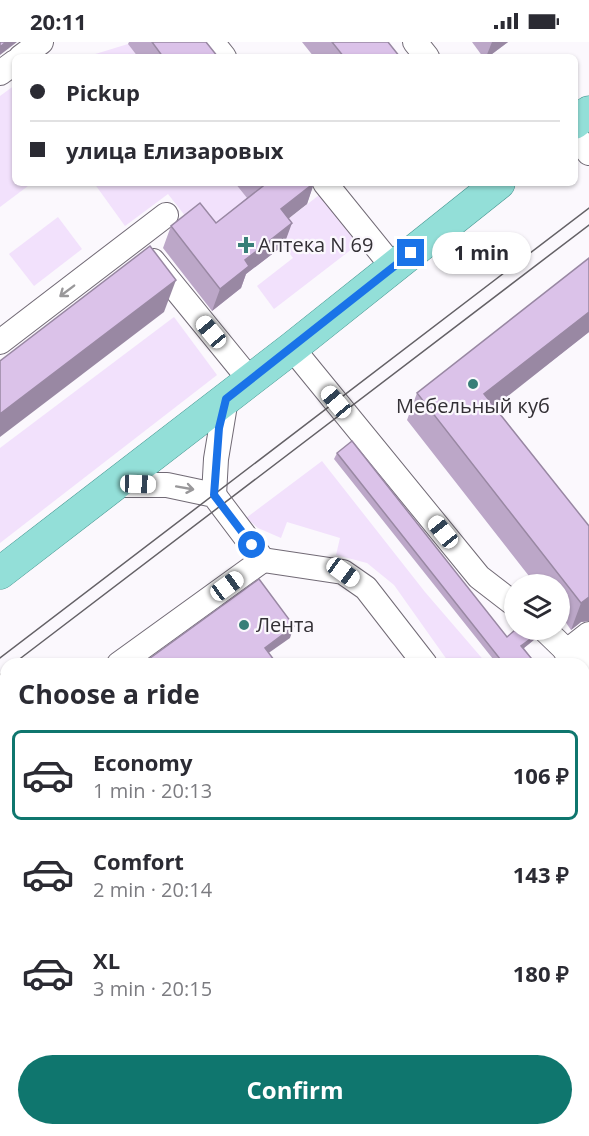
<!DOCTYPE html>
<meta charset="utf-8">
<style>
:root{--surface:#fff;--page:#f7f7f7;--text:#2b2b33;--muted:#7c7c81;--line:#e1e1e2;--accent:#0f766e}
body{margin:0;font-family:"Open Sans",sans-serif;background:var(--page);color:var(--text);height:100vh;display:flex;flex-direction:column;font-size:22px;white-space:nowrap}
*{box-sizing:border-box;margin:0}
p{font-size:20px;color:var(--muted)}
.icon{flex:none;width:33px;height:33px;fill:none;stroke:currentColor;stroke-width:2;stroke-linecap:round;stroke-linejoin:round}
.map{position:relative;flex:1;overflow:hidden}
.panel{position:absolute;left:0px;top:616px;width:590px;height:478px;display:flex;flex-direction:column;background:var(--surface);border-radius:18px 18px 0 0;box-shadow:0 2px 4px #0004}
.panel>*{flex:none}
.guide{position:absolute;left:12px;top:12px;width:566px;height:132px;border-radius:9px;box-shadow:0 2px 4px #0004;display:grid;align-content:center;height:132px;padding:0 18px;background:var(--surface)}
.tools{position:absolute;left:504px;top:532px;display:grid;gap:12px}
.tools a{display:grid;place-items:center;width:66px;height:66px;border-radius:50%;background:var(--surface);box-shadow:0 2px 4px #0004;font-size:30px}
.end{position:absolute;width:27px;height:27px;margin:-14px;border:8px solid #1a73e8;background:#fff;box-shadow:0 0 0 3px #fff}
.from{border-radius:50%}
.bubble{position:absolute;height:42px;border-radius:21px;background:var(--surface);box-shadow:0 2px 4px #0004;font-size:20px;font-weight:700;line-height:42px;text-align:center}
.car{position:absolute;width:18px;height:36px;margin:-18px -9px;border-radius:8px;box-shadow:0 0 4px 2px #0007;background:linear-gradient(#fff 24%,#345 0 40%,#fff 0 76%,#345 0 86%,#fff 0)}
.guide b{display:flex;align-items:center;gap:21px;height:57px;font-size:22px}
.guide b+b{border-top:2px solid var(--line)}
.guide i{width:15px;height:15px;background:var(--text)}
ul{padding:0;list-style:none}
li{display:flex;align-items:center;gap:18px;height:90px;margin:0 12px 9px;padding:0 6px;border:3px solid transparent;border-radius:9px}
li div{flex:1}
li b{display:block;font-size:22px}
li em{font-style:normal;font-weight:700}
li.current{border-color:var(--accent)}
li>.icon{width:54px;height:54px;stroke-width:1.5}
h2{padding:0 18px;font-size:27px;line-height:72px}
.action{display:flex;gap:12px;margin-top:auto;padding:12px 18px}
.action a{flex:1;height:69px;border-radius:36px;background:var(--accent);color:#fff;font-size:24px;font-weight:700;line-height:69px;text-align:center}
.status{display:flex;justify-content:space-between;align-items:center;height:42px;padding:0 30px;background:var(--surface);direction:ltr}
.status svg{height:16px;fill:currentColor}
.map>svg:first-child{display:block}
.green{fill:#f2e1fc}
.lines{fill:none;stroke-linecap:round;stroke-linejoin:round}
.minor-casing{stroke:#716a75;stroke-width:26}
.major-casing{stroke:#43948e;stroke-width:33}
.minor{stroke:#fff;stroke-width:24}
.major{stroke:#93dfd8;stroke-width:32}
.tram{stroke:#646166;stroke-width:1.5}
.wall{fill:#bca7c8}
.shaded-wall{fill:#9988a3}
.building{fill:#dbc2e9;stroke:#9988a3;stroke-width:1.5}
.oneway{stroke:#99989a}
.route{stroke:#1a73e8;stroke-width:8}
.poi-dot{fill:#387f78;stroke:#fbf8fd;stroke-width:2}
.labels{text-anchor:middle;stroke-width:4.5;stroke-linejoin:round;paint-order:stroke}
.poi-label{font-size:20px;fill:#333035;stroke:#fbf8fd;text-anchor:start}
</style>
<div class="status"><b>20:11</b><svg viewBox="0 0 49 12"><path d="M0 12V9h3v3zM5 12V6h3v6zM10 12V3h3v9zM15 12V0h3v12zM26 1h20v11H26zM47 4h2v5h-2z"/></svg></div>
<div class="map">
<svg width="589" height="1094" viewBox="0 0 589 1094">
<rect width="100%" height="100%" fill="#fbf8fd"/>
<g class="green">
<polygon points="128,2 138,15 92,15 92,13"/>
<polygon points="15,43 15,141 32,141 0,165 0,54"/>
<polygon points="94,141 235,141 255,166 208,203 168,152 125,184"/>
<polygon points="323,150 361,200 274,267 257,244 293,216 273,189"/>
<polygon points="58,175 82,207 34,244 9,212"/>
<polygon points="174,275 217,333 0,501 0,406"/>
<polygon points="322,419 425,550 487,622 450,622 394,543 367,521 336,513 340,496 287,480 281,496 258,486 246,476"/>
</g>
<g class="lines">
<g class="minor-casing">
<g id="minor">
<polyline points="212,0 224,15"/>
<polyline points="415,0 427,15"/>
<polyline points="21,15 41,0"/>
<polyline points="0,31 15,20"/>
<polyline points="574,92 589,111"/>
<polyline points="325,141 393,225"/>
<polyline points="153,219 250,338"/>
<polyline points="0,300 166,173"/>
<polyline points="292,306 479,535 514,562"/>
<polyline points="114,443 167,443 214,453 263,518 119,622"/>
<polyline points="214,453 216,417 226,357"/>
<polyline points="263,518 343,530 366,546 425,622"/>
<polyline points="545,588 575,617 589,618"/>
<polyline points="566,610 589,592"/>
<polyline points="0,709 6,705"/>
<polyline points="0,750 6,759"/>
<polyline points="0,1024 6,1033"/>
</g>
</g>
<g class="major-casing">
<g id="major">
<polyline points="574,81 589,70"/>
<polyline points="0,531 292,306 499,141"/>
</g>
</g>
<use href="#minor" class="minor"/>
<use href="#major" class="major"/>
<g class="tram">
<polyline points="0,616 589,166"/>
<polyline points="13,622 589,183"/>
<polyline points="0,633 6,628"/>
</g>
</g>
<g class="wall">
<polygon points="129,0 206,0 218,15 138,15 128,2"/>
<polygon points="302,0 388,0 400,15 314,15"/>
<polygon points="472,0 508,0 488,15 483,15"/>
<polygon points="235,141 314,141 307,162 288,176 284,203 246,232 241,246 212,269 163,206 171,184 216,181 247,156"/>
<polygon points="589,216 589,290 494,364 589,484 589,579 581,580 571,588 560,572 560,543 536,543 407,378 417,351"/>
<polygon points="337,411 507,595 537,592 535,597 524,606 536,622 497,622 334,417"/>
<polygon points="589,649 589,719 584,712 584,653"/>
</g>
<g class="shaded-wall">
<polygon points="6,0 17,0 0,13 0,5"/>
<polygon points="492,0 508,0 488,15 486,15"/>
<polygon points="314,141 307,162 273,189 281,167"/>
<polygon points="292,181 284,203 246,232 241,246 212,269 220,247 245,218"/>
<polygon points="176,238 164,270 0,395 0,372"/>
<polygon points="589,270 589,290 475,380 484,352"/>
<polygon points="589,555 589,579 581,580 571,588 581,561"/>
<polygon points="294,584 290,596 260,617 265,606"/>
<polygon points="537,592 535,597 519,610 521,604"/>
</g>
<g class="building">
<polygon points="0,0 6,0 0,5"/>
<polygon points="152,0 206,0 218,15 163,15"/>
<polygon points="332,0 388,0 400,15 344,15"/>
<polygon points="261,141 314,141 281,167 292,181 245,218 249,224 220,247 171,184 200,161 216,181 263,144"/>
<polygon points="150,204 176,238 0,372 0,319"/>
<polygon points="589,216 589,270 484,352 589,484 589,555 581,561 417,351"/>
<polygon points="352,399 507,595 515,588 535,588 537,592 521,604 536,622 504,622 337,411"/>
<polygon points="259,537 294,584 265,606 277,622 142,622"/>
<polygon points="589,649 589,711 584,704 584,653"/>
</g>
<defs><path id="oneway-shaft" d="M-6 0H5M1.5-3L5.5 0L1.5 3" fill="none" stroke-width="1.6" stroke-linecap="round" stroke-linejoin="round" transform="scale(1.5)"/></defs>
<g class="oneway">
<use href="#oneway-shaft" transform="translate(67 249) rotate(143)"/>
<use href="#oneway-shaft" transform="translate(185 446) rotate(10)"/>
</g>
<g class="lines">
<polyline class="route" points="252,503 214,453 219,386 226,357 411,211"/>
</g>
<g class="poi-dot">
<path d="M243 194h6v6h6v6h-6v6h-6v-6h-6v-6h6z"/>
<circle cx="473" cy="342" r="6"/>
<circle cx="244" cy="583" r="6"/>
</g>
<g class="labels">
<g class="poi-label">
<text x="258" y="210">Аптека N 69</text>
<text x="473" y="371" text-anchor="middle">Мебельный куб</text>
<text x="256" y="590">Лента</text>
</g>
</g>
</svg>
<div class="tools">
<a><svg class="icon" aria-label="layers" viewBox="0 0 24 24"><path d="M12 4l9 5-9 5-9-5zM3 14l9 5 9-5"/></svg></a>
</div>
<i class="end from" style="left:252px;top:503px"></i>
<i class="end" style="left:411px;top:211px"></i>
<div class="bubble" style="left:432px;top:190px;width:99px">1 min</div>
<i class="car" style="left:211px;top:290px;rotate:320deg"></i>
<i class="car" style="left:336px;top:360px;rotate:320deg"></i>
<i class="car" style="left:138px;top:442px;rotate:92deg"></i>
<i class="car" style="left:443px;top:490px;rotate:321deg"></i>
<i class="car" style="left:343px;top:530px;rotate:126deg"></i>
<i class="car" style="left:227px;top:544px;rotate:54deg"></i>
<div class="guide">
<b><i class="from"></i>Pickup</b>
<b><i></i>улица Елизаровых</b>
</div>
<section class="panel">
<h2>Choose a ride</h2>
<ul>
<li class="current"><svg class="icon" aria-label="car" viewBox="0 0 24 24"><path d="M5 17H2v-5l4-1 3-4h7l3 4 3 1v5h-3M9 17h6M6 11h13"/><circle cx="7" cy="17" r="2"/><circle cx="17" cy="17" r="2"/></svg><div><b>Economy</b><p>1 min · 20:13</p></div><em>106 ₽</em></li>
<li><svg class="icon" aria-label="car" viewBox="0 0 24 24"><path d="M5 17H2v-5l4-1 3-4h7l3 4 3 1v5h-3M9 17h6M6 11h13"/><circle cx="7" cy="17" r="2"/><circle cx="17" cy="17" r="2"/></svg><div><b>Comfort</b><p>2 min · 20:14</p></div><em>143 ₽</em></li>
<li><svg class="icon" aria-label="car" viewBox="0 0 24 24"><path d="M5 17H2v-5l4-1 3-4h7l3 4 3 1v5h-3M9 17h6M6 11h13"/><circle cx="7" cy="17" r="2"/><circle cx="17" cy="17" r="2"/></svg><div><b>XL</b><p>3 min · 20:15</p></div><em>180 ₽</em></li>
</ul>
<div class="action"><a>Confirm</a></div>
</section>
</div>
